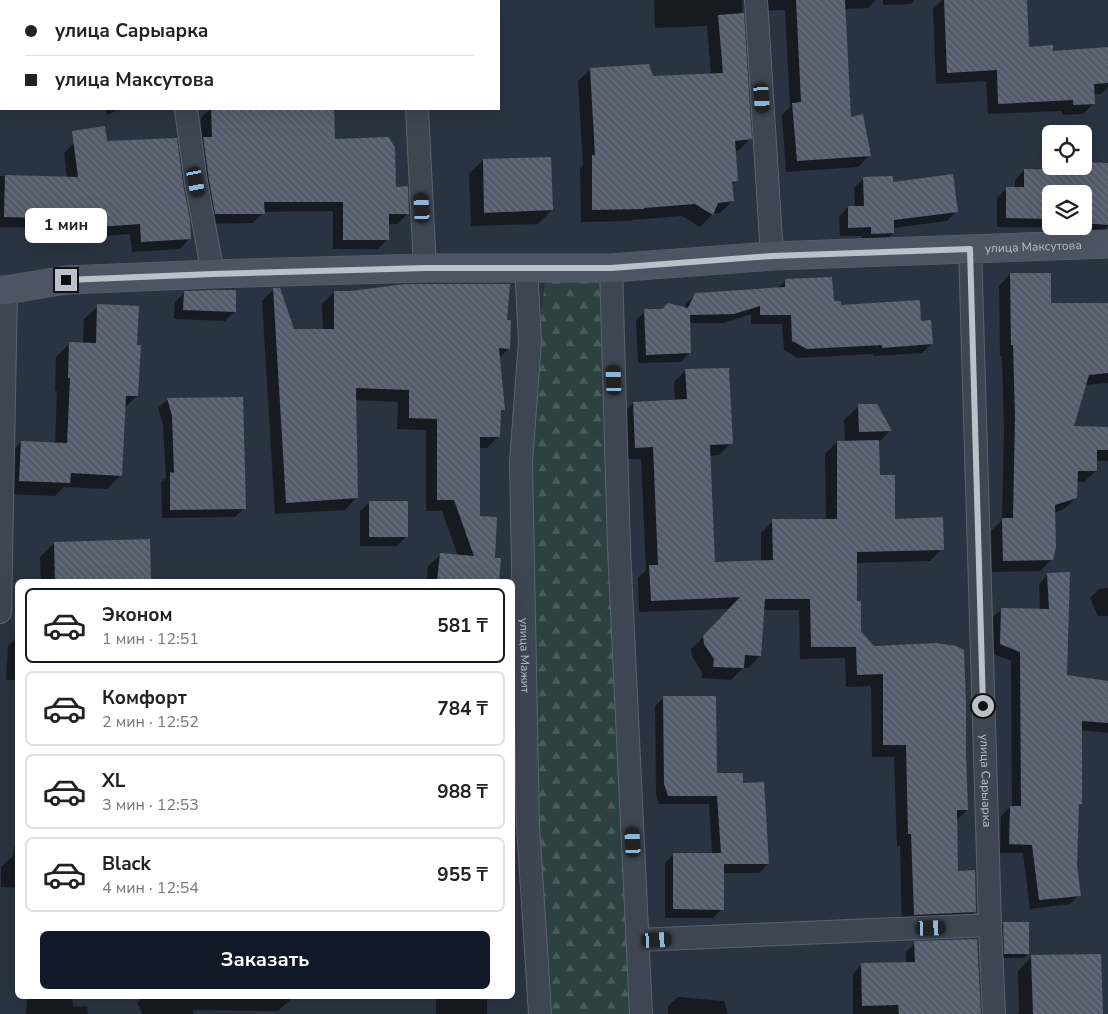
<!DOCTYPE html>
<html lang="ru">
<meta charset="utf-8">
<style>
:root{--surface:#fff;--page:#f2f2f2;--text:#222;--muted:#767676;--line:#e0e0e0;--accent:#111827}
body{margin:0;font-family:"Nunito Sans",sans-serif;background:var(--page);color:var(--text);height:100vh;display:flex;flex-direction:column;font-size:19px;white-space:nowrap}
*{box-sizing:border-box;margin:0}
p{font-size:16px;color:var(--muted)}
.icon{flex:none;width:28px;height:28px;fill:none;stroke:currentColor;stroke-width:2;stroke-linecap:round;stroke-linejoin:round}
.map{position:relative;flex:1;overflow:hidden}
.details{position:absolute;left:15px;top:579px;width:500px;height:420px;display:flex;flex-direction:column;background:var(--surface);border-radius:8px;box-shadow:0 5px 20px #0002}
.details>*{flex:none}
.top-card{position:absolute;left:0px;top:0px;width:500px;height:110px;box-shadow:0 5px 20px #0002;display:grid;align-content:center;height:110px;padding:0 25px;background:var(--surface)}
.tools{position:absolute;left:1042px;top:125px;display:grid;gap:10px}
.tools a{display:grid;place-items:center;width:50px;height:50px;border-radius:8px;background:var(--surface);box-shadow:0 5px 20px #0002;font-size:25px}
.end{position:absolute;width:22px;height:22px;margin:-11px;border:6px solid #bbc1cb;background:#111;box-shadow:0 0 0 2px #111}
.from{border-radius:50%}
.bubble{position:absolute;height:35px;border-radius:8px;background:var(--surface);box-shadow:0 5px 20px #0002;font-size:16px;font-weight:700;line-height:35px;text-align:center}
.car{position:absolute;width:15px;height:30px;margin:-15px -8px;border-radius:6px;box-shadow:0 0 4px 1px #0007;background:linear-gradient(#222 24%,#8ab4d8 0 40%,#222 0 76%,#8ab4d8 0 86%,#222 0)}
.top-card b{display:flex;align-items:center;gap:18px;height:48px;font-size:19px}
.top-card b+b{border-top:1px solid var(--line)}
.top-card i{width:12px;height:12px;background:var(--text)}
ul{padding:9px 0 0;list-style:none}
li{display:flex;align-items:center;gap:15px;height:75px;margin:0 10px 8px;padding:0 15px;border:2px solid var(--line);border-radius:8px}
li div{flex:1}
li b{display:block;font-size:19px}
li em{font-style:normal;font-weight:700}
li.current{border-color:var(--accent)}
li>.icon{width:45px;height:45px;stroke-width:1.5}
.cta{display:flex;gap:10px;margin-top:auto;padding:10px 25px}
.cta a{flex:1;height:58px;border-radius:8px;background:var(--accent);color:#fff;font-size:20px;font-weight:700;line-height:58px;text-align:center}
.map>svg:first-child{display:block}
.forest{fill:url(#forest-firs)}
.shadow{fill:#0007;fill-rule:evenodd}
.building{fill:url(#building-back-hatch)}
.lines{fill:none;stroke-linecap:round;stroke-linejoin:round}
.street-casing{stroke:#5c636e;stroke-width:24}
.secondary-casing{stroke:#5c636e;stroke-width:29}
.street{stroke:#3e4651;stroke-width:22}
.secondary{stroke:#4d5564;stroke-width:28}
.route{stroke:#bbc1cb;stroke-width:6}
.labels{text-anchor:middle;stroke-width:4;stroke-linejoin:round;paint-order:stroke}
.street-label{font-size:12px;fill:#bbc1cb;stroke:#232a36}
</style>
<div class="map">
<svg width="1108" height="1014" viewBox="0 0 1108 1014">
<defs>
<pattern id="forest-firs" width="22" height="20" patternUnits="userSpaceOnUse" patternTransform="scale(1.25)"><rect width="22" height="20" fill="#2d4143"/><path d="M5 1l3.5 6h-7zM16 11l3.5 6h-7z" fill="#4a5b5d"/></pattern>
<pattern id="building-back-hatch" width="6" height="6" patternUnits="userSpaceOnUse" patternTransform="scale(1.25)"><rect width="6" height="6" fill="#545c6b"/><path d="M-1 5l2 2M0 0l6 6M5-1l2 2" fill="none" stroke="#6b727f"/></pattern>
</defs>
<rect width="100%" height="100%" fill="#2a3341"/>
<polygon class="forest" points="548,257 609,258 647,1014 543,1014 524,459"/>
<g class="shadow">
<rect x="92" y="0" width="32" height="1"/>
<polygon points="654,0 742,0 750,139 738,151 734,151 736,181 731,186 732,201 720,213 713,214 700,227 682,216 632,220 631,221 581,222 580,169 583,165 578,81 591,69 652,77 711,74 707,26 655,28"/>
<polygon points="752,0 876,0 868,8 844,9 850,118 869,156 858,167 786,172 782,115 790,107 785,10 758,11"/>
<polygon points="883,0 914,0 911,4 883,5"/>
<polygon points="942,0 1026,0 1028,49 1052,52 1108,48 1108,87 1101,94 1093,94 1094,103 1083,114 1062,115 1062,111 988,114 986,81 936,84 933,9"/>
<polygon points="105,109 119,109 107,115"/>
<polygon points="210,109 333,109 334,140 395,188 408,213 398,224 388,224 388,239 378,249 333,249 333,211 263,212 263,213 253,223 205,224 193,148 202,140 201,118"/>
<polygon points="74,143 190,238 180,249 132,252 130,234 72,238 71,229 0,227 0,176 67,178 64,153"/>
<polygon points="483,160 552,210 538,224 471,226 469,174"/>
<path d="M 1084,163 L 1108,164 L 1108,226 L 1100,234 L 1063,232 L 1064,228 L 997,227 L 997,198 L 1007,188 L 1015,188 L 1015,180 L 1024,170 L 1067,171 L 1072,166 L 1084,166 ZM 1051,194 L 1084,194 L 1084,226 L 1051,226 Z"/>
<polygon points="864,178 956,212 947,221 893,228 893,233 884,242 862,243 862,236 840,236 839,217 848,207 855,207 854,188"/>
<polygon points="1010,274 1050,304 1108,303 1108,383 1085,385 1073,427 1108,428 1108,461 1096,461 1096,471 1084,482 1076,482 1076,498 1064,509 1054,513 1052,559 1040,571 992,572 991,531 1002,520 1004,429 1002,356 1000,356 999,286"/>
<polygon points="786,280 840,307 920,322 931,344 922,353 873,356 873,354 798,358 784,350 782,324 751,324 751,314 724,323 689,323 690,352 681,362 638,363 636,320 645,311 684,308 686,304 696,294 777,289"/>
<polygon points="274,289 293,330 323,331 322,304 334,292 506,321 509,348 499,358 503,409 500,413 499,436 487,448 479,448 479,518 494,559 499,560 498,581 427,581 428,566 440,555 458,556 442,511 426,511 426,430 397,429 398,402 354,400 356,498 345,510 275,514 262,301"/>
<polygon points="185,292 234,312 225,321 174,319 175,302"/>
<polygon points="98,306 137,396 124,408 121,475 107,489 64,487 55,496 6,494 8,456 21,442 55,444 57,391 55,391 56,357 70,343 83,343 84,319"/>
<polygon points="686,370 731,443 719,455 709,456 713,563 761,561 761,533 773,521 826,520 825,454 837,442 845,442 844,420 859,406 890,431 878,443 879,476 894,520 942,549 930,561 856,563 856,602 860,632 965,754 967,810 956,821 957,872 975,912 963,924 902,927 900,846 897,846 894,757 872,757 871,686 846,687 845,658 800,659 799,610 763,610 760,656 748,668 743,668 731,680 702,678 702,672 692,656 691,649 731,609 639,612 638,578 646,570 641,459 623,459 621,415 633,403 675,401 674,382"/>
<polygon points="241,399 244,508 235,517 162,518 161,482 166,478 163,425 158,408 167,400"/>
<polygon points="370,502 407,536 397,546 360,546 360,511"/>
<polygon points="149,541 150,581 41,581 40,557 54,543"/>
<polygon points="1048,574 1066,676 1108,682 1108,733 1080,730 1080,803 1078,806 1076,866 1079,895 1070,904 1030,909 1023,853 1000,853 1001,816 1010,807 1012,807 1011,661 991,653 992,618 1002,609 1040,610 1039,584"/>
<polygon points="1108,588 1108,616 1098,616 1090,598 1099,589"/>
<polygon points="18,636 18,680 6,680 8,646"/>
<polygon points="664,697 716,775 742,785 768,864 759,873 723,873 722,909 713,918 665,918 665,863 674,854 712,855 709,804 659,804 656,794 655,706"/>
<polygon points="18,843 18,888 1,887 1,867 13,856 14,847"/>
<polygon points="1004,923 1028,953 1024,958 1000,958 999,928"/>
<polygon points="915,943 980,1014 853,1014 853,974 862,964 906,963 906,952"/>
<polygon points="1032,956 1102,1014 1017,1014 1019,1013 1018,971"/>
<polygon points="27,996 72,996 73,1007 87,1006 88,1014 26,1014"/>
<polygon points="144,996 290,996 290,1000 278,1011 193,1010 193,1014 143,1014 137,1003"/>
<rect x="436" y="996" width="51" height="18"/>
<polygon points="678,997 724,1001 728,1014 668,1014 668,1006"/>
</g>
<g class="building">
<polygon points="796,0 845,0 851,117 863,114 871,156 797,161 792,103 801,102"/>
<polygon points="944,0 1027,0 1029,47 1053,45 1053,51 1108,47 1108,83 1094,84 1095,104 1073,105 1073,100 998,104 997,70 947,73"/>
<polygon points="744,13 752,139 735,141 738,181 732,182 734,201 718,203 713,215 695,204 644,208 644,209 592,210 592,155 595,155 590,68 649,64 653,76 723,73 718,15"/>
<polygon points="211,109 334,109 335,139 389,137 395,148 396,187 408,186 409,214 389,214 389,240 343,240 343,202 264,202 265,214 215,214 209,180 203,137 212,137"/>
<polygon points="105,126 107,141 177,138 183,184 190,220 191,239 141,242 140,224 82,228 81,219 4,217 5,175 78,177 72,131"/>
<polygon points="551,157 553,210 484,213 483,159"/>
<polygon points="1084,162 1108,163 1108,225 1084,223 1084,194 1051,194 1051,219 1006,218 1006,187 1024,187 1024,169 1075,170 1075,166 1084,166"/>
<polygon points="953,174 958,212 894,220 894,233 871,234 871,227 848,228 848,206 864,206 863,177 893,176 893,182"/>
<polygon points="1010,273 1051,273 1051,303 1108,303 1108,373 1089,375 1074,426 1108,427 1108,450 1097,450 1097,471 1078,471 1077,498 1055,505 1056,548 1053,560 1003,561 1002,518 1013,518 1015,417 1013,345 1011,345"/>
<polygon points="832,277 834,301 841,301 841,305 920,300 921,321 931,320 933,344 882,348 882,345 807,349 792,341 791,315 760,315 760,306 734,314 690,315 691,353 646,355 644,309 662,309 668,303 688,308 695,293 785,287 785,279"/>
<polygon points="406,284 510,284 507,320 511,320 510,349 499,348 505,410 501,410 500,437 480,437 480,516 497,517 495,558 501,558 499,581 437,581 440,553 474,556 454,500 437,500 437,419 409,418 409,390 356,388 358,498 286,503 273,288 280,288 294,329 334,329 334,291 351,291"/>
<polygon points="215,290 236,290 236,312 183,310 184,291"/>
<polygon points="97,304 139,306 137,345 141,345 138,396 126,396 122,476 71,473 70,483 19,481 21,441 67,443 70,378 68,378 69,342 96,343"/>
<polygon points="729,368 733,444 710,445 715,562 773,560 772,519 837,519 837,441 879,440 880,475 895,475 895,519 943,517 944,550 857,552 857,601 861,601 861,631 874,646 937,643 956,646 964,650 966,704 966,754 968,810 957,810 958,871 975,870 976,912 914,915 911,834 908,834 906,745 883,745 883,674 857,675 856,647 811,647 810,599 765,599 761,656 745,655 744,668 713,667 714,659 704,644 703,636 740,597 651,601 649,565 658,565 653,447 635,448 633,402 687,399 685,369"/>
<polygon points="243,397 246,509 170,510 170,472 174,473 172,416 167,398"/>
<polygon points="858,404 877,404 892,431 859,432"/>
<rect x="369" y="501" width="39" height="36"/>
<polygon points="150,539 151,581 55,581 54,542"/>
<polygon points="1070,572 1067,675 1108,681 1108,723 1082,721 1082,804 1079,804 1077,866 1081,896 1039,900 1032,845 1009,844 1010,806 1021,806 1020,652 1000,644 1001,608 1049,609 1047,573"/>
<polygon points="663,696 716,696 717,773 743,773 743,783 764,782 769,864 724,864 724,910 673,909 673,853 721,853 717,796 668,796 664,784"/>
<polygon points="1003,922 1029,922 1029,954 1004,954"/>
<polygon points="977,939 981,1014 899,1014 898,1005 862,1006 861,963 915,962 914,941"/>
<polygon points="1101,954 1103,1014 1033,1014 1031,955"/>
</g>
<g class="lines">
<g class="street-casing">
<g id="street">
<polyline points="170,0 170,1"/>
<polyline points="411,0 411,1"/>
<polyline points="756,0 772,256"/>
<polyline points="186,109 196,182 213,274"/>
<polyline points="417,109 425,268"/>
<path id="s1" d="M 970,249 L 990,925 L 994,1014"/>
<path id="s2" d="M 526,267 L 530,341 L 521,462 L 528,825 L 540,1014"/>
<polyline points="611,268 619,548 641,1014"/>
<polyline points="0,612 6,290"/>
<polyline points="638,940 990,925"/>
</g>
</g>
<g class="secondary-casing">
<g id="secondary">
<path id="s3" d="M 0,290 L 6,290 L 66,280 L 213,274 L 425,268 L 611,268 L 772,256 L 1108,244"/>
</g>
</g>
<use href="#street" class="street"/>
<use href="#secondary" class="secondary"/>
</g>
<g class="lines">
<polyline class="route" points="66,280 213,274 425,268 611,268 772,256 970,249 983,706"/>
</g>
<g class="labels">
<g class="street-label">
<text dy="4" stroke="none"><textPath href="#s3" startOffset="1035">улица Максутова</textPath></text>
<text dy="4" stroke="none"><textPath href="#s2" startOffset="389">улица Мажит</textPath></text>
<text dy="4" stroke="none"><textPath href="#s1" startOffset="532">улица Сарыарка</textPath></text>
</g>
</g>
</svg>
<div class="tools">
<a><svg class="icon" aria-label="locate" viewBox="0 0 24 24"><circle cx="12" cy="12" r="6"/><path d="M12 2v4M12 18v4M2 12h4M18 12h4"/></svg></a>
<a><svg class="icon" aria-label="layers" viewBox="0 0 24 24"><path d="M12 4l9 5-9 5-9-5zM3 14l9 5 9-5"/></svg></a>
</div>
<i class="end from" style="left:983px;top:706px"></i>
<i class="end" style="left:66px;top:280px"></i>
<div class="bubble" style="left:25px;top:208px;width:82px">1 мин</div>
<i class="car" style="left:762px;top:98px;rotate:176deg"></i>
<i class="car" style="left:196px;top:182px;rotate:169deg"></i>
<i class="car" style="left:422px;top:208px;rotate:357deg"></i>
<i class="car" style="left:614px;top:380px;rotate:358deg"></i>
<i class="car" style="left:633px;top:842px;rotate:357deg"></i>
<i class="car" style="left:931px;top:928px;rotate:88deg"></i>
<i class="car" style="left:657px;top:940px;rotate:87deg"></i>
<div class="top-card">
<b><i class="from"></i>улица Сарыарка</b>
<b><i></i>улица Максутова</b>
</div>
<section class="details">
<ul>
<li class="current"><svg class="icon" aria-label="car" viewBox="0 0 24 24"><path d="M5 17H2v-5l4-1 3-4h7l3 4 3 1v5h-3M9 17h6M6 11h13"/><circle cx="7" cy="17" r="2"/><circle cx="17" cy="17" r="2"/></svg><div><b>Эконом</b><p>1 мин · 12:51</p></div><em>581 ₸</em></li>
<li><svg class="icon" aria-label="car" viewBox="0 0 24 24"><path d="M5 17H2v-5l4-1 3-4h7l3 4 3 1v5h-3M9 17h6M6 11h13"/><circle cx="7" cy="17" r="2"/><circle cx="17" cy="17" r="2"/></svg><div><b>Комфорт</b><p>2 мин · 12:52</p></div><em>784 ₸</em></li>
<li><svg class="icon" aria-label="car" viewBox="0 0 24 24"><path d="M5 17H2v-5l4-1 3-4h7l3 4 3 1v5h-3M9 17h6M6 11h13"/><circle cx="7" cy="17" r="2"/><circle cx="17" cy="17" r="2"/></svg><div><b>XL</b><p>3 мин · 12:53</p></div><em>988 ₸</em></li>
<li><svg class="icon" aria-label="car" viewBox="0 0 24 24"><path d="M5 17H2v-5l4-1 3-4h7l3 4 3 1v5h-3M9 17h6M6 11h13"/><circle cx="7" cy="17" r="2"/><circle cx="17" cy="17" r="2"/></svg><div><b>Black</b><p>4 мин · 12:54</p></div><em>955 ₸</em></li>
</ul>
<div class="cta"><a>Заказать</a></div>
</section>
</div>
